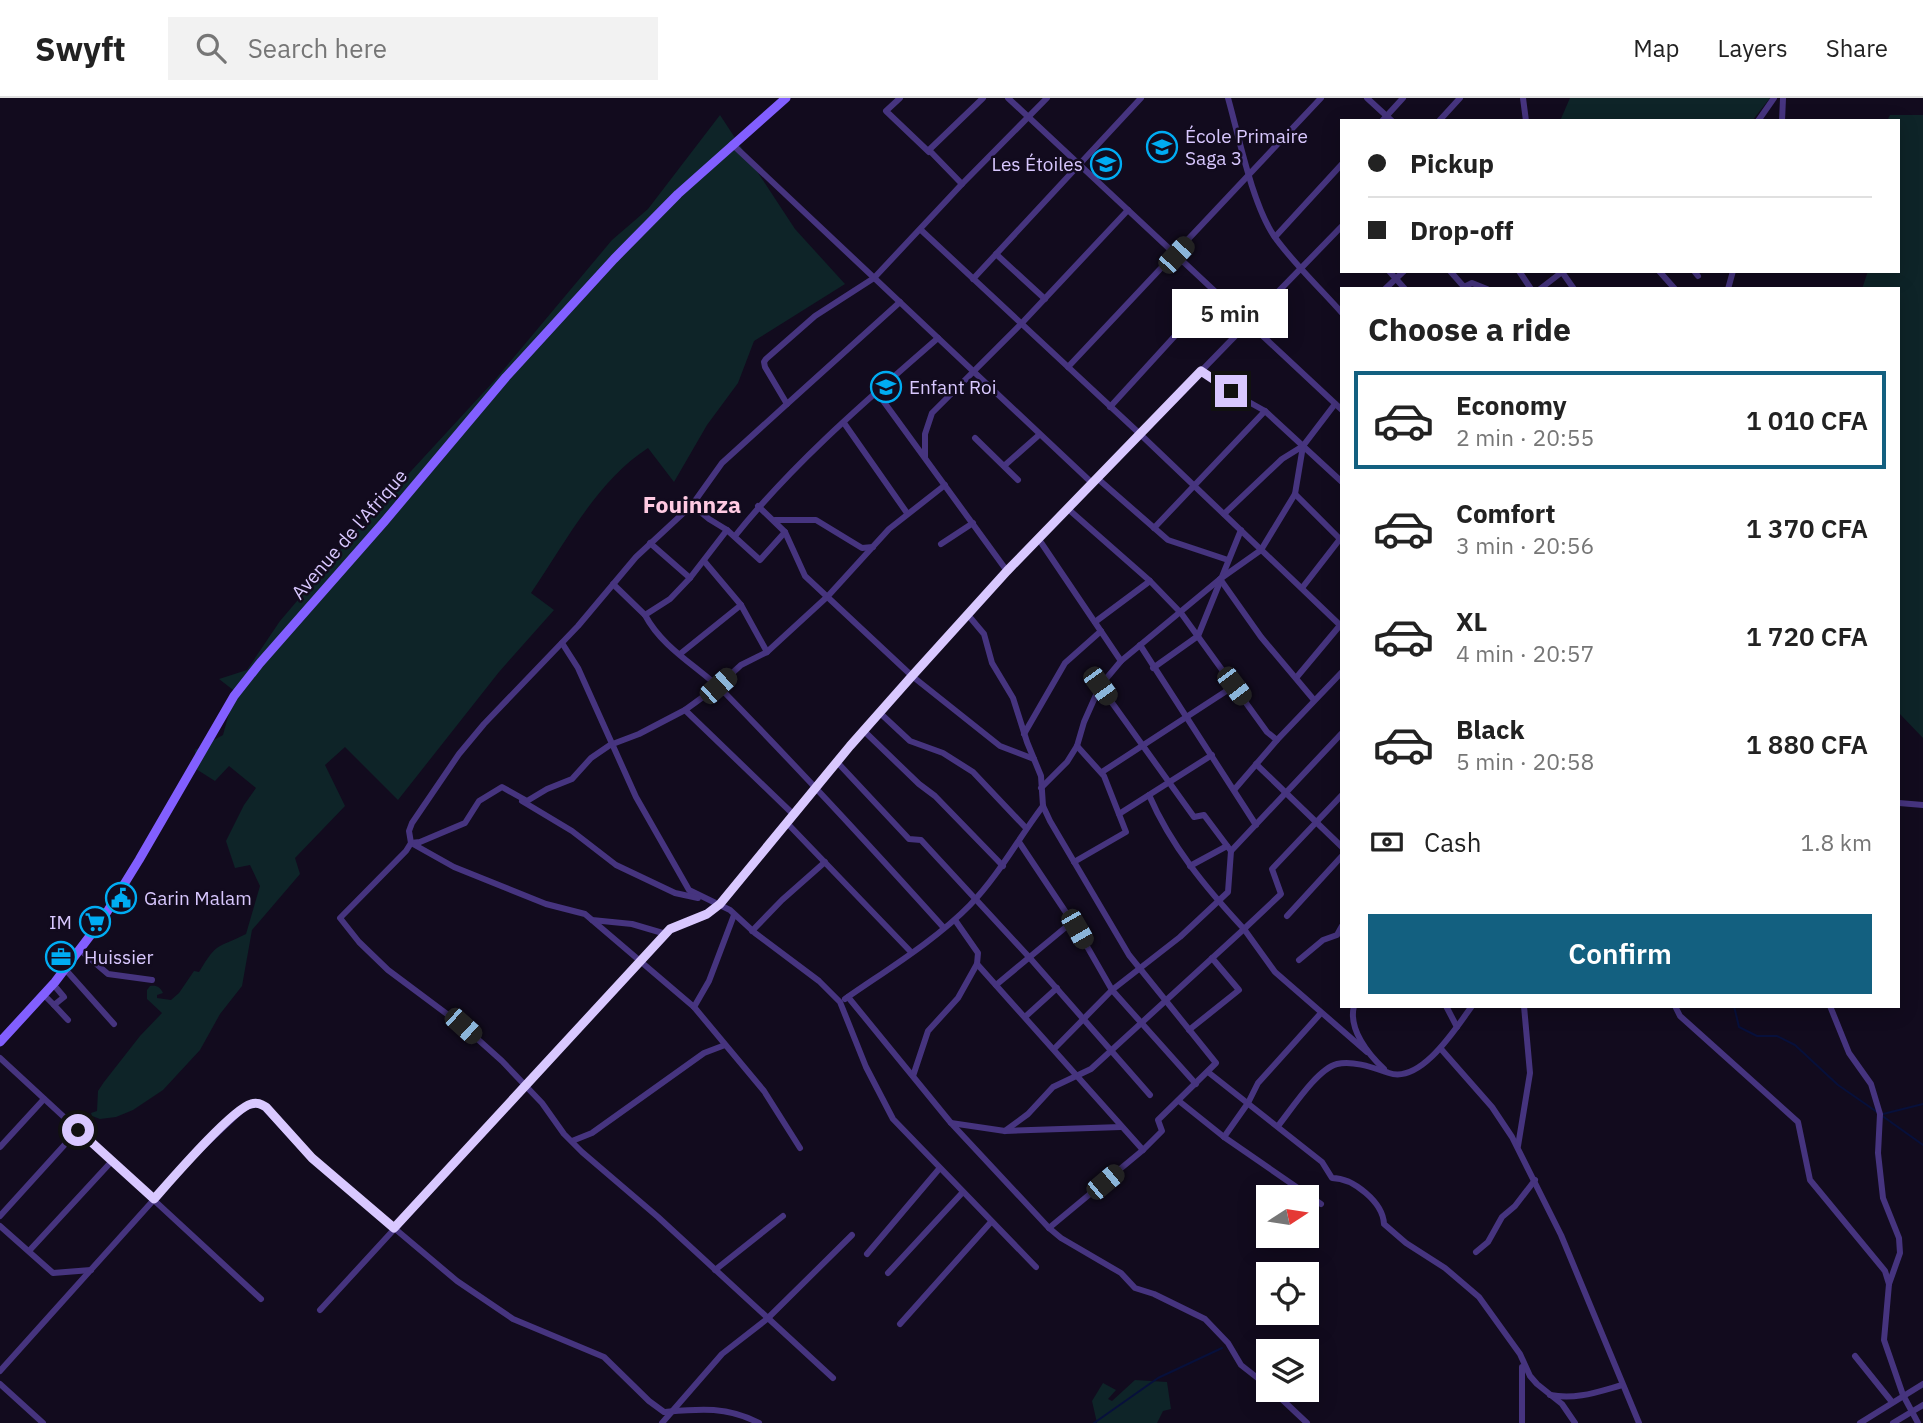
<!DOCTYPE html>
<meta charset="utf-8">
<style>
:root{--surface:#fff;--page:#f2f2f2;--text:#222;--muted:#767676;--line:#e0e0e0;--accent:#136080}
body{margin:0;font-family:"IBM Plex Sans",sans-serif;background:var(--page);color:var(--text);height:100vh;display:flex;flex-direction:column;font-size:26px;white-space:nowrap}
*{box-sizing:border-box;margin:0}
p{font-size:23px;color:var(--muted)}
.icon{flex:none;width:38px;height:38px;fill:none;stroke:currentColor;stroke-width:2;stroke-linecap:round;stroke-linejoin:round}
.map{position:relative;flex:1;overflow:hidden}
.details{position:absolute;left:1340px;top:189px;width:560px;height:721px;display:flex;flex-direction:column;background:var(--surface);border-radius:0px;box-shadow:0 4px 18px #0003}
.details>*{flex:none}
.hud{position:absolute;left:1340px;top:21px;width:560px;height:154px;border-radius:0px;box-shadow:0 4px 18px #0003;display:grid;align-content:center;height:154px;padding:0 28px;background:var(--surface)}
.needle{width:46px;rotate:78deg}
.buttons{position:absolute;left:1256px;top:1087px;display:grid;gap:14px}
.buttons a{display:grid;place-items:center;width:63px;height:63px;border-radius:0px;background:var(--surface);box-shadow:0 4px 18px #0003;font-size:35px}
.end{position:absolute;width:32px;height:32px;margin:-16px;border:9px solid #d9c8ff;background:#111;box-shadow:0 0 0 4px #111}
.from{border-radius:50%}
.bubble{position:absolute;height:49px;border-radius:0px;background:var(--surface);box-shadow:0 4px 18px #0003;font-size:23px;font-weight:600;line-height:49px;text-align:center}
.car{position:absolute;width:21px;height:42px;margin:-21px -10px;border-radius:9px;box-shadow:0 0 5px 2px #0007;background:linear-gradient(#222 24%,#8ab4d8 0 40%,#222 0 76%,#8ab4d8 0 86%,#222 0)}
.hud b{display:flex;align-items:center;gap:24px;height:66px;font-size:26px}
.hud b+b{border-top:2px solid var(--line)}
.hud i{width:18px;height:18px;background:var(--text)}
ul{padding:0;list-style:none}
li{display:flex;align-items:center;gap:21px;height:98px;margin:0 14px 10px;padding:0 14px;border:4px solid transparent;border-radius:0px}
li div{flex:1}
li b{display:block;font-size:26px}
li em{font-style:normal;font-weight:600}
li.selected{border-color:var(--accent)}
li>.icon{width:63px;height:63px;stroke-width:1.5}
h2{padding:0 28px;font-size:32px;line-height:84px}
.pay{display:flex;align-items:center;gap:18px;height:77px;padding:0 28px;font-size:26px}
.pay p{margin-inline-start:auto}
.cta{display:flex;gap:14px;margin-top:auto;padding:14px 28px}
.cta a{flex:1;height:80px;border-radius:0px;background:var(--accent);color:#fff;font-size:28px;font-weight:600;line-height:80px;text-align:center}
header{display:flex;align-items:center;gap:42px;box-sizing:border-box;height:98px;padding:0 35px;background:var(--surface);border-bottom:2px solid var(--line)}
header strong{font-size:33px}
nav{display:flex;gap:38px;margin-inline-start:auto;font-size:24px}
.search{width:490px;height:63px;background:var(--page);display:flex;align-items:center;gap:18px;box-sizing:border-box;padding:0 24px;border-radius:0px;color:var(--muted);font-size:26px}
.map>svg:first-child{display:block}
.green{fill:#0e2428}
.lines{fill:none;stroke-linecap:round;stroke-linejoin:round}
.stream{stroke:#07103b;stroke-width:2}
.street{stroke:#46347f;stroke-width:6}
.secondary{stroke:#825fff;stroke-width:9}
.route{stroke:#d9c8ff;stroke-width:9}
.labels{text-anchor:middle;stroke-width:5;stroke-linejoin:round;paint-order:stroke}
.poi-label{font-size:19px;fill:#d9c8ff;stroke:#120b1e;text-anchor:start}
.street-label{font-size:19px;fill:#d9c8ff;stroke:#120b1e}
.quarter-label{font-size:23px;font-weight:bold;fill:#ffcae2;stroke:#120b1e}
</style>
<header>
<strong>Swyft</strong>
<div class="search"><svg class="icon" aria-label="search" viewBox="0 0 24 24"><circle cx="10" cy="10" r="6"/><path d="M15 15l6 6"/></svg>Search here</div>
<nav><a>Map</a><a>Layers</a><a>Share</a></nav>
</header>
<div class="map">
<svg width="1923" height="1325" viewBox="0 0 1923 1325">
<rect width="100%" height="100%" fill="#120b1e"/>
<g class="green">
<polygon points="1570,0 1770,0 1752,23 1560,23"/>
<path d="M 720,17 L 795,131 L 845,186 L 754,243 L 738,285 L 707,327 L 674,384 L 648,350 C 597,383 565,445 531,495 L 554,512 L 499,574 L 398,702 L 345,649 L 325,667 L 345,708 L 295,760 L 300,776 L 252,832 L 242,888 L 220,916 L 200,952 L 163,992 L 133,1012 L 116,1019 L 100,1021 L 92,1018 L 91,1015 L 97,1013 L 98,993 L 104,984 L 140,938 L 162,915 L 147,901 L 147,892 L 150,888 C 157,887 160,889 163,895 L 157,897 L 157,900 L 171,902 L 179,895 L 194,873 L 199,874 C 218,843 216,851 246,836 L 260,788 L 250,767 L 235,770 L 226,743 L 244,707 L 256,690 L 229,668 L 215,683 L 196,671 L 195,652 L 223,637 L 229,615 L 237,595 L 219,581 L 247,572 L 280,523 L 366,422 L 494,283 L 612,142 L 648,111 Z"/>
<polygon points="1890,17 1923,17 1923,640 1899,615 1899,191 1862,191 1868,173 1899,173 1899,23 1887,23"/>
<polygon points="1135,1282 1167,1284 1171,1311 1163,1313 1157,1325 1097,1325 1092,1303 1103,1285 1116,1292 1108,1301 1112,1303"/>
</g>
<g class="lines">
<g class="stream">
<polyline points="1734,908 1739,929 1757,938 1777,938 1795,947 1838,987 1877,1014"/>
<polyline points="1883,1016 1923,1006"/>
<polyline points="1881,1017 1923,1047"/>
<polyline points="1094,1325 1158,1280 1222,1250"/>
</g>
<g class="street">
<polyline points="900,0 886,13 929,54"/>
<polyline points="1008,0 1342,312"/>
<path d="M 1228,0 C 1239,39 1252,105 1274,138 C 1293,165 1320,190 1342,215"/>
<polyline points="1367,0 1392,23"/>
<polyline points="1523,0 1526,23"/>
<polyline points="1382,23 1403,0"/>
<polyline points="1439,23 1460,0"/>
<polyline points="1758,23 1774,0"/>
<polyline points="1782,23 1783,0"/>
<polyline points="732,46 1092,385"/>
<polyline points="962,86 929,52 983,0"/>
<polyline points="921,132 1140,336 1342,529"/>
<polyline points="1275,139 1342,66"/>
<polyline points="996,156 1045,201"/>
<polyline points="1389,173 1405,191"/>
<polyline points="1450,173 1465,190"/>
<polyline points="1519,173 1531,191"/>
<polyline points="1659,173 1675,191"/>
<polyline points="1694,173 1698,178"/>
<polyline points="973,181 1141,0"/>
<polyline points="1464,189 1472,185 1487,191"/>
<polyline points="1385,191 1404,173"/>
<polyline points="1540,191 1562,174 1574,191"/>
<polyline points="1728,191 1733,173"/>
<polyline points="1068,269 1321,0"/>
<polyline points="1201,273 1231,294 1265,313 1342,384"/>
<polyline points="876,293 1007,473"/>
<polyline points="787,306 900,204"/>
<polyline points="1110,309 1215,194"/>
<polyline points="844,325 907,415"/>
<polyline points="975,340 1018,382"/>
<polyline points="925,359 925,336 932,315 1021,226 1128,112"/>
<polyline points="1004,368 1039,337"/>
<polyline points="1097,380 1168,442 1228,462"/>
<polyline points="1295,396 1340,441 1302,490"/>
<polyline points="692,407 709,421 727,432 760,462 785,434"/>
<polyline points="758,408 785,434 805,478 912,578 1000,648 1034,661"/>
<polyline points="1067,410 1150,483 1181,515 1267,634 1277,642"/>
<polyline points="1224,416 1282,361 1303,348"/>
<polyline points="775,422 816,422 862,450 873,449"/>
<polyline points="1154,430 1265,313"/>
<path d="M 735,438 C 794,364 867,302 938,240"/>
<polyline points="1038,440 1121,563"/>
<path d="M 650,445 L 690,480 L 670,501 L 645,517 C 663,551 699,569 725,595 C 800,672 872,750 944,830"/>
<polyline points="941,446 973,425"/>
<polyline points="704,463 741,507 767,554"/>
<polyline points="690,480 727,432"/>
<polyline points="1220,481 1261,539 1314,602"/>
<polyline points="613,486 645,517"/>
<polyline points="968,517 984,536 992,565 1013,600 1027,644 1041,678 1043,708 1050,723 1129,857 1216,965 1158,1022 1162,1033 1143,1052 1049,1130"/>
<polyline points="1095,524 1150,483"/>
<polyline points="562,545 578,570 636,699 689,792 730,812 755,835 819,883 840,904 866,969 893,1021 1036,1169"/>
<polyline points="1140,547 1256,727"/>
<polyline points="680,556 741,507"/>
<polyline points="1153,570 1198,538 1241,432"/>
<polyline points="1296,580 1342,525"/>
<polyline points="1100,588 1194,719 1204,717 1231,753"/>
<polyline points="685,612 794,717"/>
<polyline points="880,615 910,643 943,655 973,674 1026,730"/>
<polyline points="863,632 919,686 935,698 1003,768"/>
<polyline points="1024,636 1065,565 1101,533"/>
<polyline points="837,664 909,741 921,742 1029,859 1150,997"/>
<polyline points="1256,666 1342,749"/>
<polyline points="1102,674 1234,588"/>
<polyline points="1041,690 1067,664 1077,648 1084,624 1100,588 1121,563 1220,481 1261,452 1295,396 1303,348 1335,306"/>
<polyline points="1234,692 1277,642 1342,574"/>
<polyline points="1342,697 1272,771 1281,796 1244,831 1275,874 1367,954"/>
<polyline points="522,703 572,733 616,767 675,795 698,800"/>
<polyline points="1899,705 1923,707"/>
<polyline points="1119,716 1212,657"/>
<polyline points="787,725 911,854"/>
<polyline points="1019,744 1077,831 1112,892 1196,986"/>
<polyline points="411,745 420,744 465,725 479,703 502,689 527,703 547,691 572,681 591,660 610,647 639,636 685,612 718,588 741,567 767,554 828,498 889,431 945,387"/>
<polyline points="413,746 454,769 546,806 585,816 592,822 632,826 666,836"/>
<polyline points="1074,764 1126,734 1104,678 1077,648"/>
<polyline points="1190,768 1227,748"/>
<polyline points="1287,818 1342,758"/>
<polyline points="592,822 694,909 764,993 800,1050"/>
<polyline points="752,833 782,802 825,764"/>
<polyline points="80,852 108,876 152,882"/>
<polyline points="1299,862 1323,842 1337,837 1342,828"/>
<polyline points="977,866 1143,1052"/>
<polyline points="65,871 114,926"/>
<polyline points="996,887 1072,824"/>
<polyline points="43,896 54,907 64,899 53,886"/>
<polyline points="848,899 951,1025 1049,1130 1061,1140 1121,1175 1135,1190 1154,1196 1205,1221 1228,1245 1241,1267 1269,1289"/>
<path d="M 845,901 C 885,873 936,842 970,807 C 999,777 1018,741 1043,708"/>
<polyline points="54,907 68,922"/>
<path d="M 1354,908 C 1348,931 1368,956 1384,971"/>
<polyline points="1446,908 1457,929"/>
<polyline points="1675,908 1680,918 1798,1024 1810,1082 1885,1173 1889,1186 1884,1242 1903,1297 1918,1325"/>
<polyline points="1830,908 1849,955 1871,986 1880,1016 1878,1055 1883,1100 1899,1140 1900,1155 1889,1186"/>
<polyline points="694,909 709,883 734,817"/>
<polyline points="1025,919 1057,890"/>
<polyline points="1189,932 1239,892 1212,860"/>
<polyline points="1054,951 1112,892 1180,839 1228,794 1231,753 1342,635"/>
<polyline points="1441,951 1492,1009 1512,1039 1561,1137 1639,1325"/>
<polyline points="0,960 261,1201"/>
<path d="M 1208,974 L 1322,1064 L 1332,1080 C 1353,1080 1383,1104 1384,1126 L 1406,1145 L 1445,1170 L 1479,1199 L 1520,1256 L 1530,1278 L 1537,1286 L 1562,1306 L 1575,1325"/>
<polyline points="913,978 928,933 958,900 977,866 978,855 955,822"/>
<polyline points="1179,1003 1224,1039 1321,1106"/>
<polyline points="951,1025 1005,1033 1121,1029"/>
<path d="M 1278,1028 C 1291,1012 1317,971 1337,966 C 1353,962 1374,970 1389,975 C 1421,986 1456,930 1472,908"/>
<path d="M 1005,1033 L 1028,1016 L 1053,989 L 1091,971 L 1244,831 C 1206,790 1171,748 1149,697"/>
<polyline points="1224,1039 1248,1005 1258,985 1321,915"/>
<polyline points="572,1043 592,1035 704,955 725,947"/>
<polyline points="1518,1048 1530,975 1524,908"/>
<polyline points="0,1049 44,1001"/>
<polyline points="0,1118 78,1032"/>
<polyline points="0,1128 53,1175 91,1172"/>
<polyline points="29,1153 112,1063"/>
<polyline points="1476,1154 1488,1144 1502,1119 1515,1108 1535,1082"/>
<polyline points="867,1156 939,1071"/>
<polyline points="715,1172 783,1118"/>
<polyline points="888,1175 962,1095"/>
<polyline points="320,1212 670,831 707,816 720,806 863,632 1007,473 1342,128"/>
<polyline points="900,1226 991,1124"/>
<polyline points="1855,1258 1892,1304"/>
<polyline points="1522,1269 1522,1325"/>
<path d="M 0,1273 L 194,1057 L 245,1009 L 260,1005 L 311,1060 L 457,1183 L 513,1221 L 604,1259 L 649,1303 L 664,1314 C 699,1311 726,1308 759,1325"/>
<polyline points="833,1280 658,1119 582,1054 564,1036 542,1005 502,963 463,928 388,872 359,844 340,820 406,753 411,745 409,733 412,725 459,656 484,626 578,528 636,459 692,407 722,365 787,306 765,269 764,264 766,261 815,218 874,180 962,86 1047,0"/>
<polyline points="0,1286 43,1325"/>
<polyline points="1272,1292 1307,1325"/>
<path d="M 1550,1297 C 1576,1302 1597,1294 1622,1287"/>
<polyline points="662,1325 722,1256 767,1221 852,1137"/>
<polyline points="1860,1325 1923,1286"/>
<polyline points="1893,1325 1923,1307"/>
</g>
<polyline class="secondary" points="0,944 55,884 102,822 139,762 234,598 260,565 384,424 506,279 614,161 678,96 786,0"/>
</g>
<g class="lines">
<path class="route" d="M 78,1032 L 154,1101 C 170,1083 232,1011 251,1006 C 257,1004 261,1006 266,1009 L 312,1060 L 394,1130 L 670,831 L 707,816 L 720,806 L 850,648 L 912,578 L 1007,473 L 1201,273 L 1231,293"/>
</g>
<defs>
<g id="school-ring" transform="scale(1.575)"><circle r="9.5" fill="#120b1e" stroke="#00acf3" stroke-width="1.5"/><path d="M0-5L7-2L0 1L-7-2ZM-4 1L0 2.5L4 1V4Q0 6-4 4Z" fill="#00acf3"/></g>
<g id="civic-ring" transform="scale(1.575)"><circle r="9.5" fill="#120b1e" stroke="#00acf3" stroke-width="1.5"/><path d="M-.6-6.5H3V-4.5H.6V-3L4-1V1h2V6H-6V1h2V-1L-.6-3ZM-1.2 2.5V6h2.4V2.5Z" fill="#00acf3"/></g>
<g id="supermarket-ring" transform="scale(1.575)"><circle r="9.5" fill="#120b1e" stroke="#00acf3" stroke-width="1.5"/><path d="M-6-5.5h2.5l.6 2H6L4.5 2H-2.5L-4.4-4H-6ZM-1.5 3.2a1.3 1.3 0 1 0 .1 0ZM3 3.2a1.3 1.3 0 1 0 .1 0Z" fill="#00acf3"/></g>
<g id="office-ring" transform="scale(1.575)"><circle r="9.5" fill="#120b1e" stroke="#00acf3" stroke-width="1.5"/><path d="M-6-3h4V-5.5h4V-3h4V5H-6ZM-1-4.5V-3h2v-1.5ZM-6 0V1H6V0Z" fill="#00acf3"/></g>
</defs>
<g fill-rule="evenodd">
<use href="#school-ring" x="1162" y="49"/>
<use href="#school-ring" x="1106" y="66"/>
<use href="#school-ring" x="886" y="289"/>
<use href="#civic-ring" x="121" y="800"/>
<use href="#supermarket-ring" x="95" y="824"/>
<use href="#office-ring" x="61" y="859"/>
</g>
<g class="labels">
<g class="poi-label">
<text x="1185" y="45">École Primaire<tspan x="1185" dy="22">Saga 3</tspan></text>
<text x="1083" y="73" text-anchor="end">Les Étoiles</text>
<text x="909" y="296">Enfant Roi</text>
<text x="144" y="807">Garin Malam</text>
<text x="72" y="831" text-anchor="end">IM</text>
<text x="84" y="866">Huissier</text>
</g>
<g class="street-label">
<text transform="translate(349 436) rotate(-49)" y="7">Avenue de l'Afrique</text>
</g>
<g class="quarter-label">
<text x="692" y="415">Fouinnza</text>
</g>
</g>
</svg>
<div class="buttons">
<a><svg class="needle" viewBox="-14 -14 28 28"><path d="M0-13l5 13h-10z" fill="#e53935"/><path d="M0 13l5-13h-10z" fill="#767676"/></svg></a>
<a><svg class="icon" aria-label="locate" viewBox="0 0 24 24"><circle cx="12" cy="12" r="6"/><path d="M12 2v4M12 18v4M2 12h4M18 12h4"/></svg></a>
<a><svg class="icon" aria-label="layers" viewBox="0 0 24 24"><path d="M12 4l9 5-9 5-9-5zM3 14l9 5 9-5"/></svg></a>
</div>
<i class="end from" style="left:78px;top:1032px"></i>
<i class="end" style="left:1231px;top:293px"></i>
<div class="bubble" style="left:1172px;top:191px;width:116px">5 min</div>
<i class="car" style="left:1176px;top:157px;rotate:43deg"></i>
<i class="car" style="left:718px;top:588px;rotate:48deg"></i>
<i class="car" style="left:1100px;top:588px;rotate:144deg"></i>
<i class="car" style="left:1234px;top:588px;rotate:143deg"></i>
<i class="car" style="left:1077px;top:831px;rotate:150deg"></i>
<i class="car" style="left:463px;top:928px;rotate:132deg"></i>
<i class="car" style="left:1105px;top:1084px;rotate:50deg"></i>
<div class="hud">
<b><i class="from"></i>Pickup</b>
<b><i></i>Drop-off</b>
</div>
<section class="details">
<h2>Choose a ride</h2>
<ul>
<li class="selected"><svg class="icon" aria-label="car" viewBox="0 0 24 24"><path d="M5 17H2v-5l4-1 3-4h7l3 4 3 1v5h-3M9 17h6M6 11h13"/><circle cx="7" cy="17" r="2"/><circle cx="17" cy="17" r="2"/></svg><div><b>Economy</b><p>2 min · 20:55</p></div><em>1 010 CFA</em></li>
<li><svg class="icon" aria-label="car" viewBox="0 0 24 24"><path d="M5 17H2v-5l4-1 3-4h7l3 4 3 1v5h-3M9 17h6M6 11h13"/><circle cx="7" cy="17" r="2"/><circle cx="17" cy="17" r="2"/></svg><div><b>Comfort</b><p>3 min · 20:56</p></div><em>1 370 CFA</em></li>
<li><svg class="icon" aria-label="car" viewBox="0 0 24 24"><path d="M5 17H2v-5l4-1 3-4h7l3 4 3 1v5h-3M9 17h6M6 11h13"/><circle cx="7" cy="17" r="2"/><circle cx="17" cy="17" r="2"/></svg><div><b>XL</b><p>4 min · 20:57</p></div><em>1 720 CFA</em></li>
<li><svg class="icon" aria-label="car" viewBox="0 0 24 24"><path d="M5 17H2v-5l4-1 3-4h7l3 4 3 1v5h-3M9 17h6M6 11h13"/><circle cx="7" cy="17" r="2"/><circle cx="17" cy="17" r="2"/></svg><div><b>Black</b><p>5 min · 20:58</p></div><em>1 880 CFA</em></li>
</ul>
<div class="pay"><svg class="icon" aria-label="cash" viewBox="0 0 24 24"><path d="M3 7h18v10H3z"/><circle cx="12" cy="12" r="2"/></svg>Cash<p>1.8 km</p></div>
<div class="cta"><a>Confirm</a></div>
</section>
</div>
